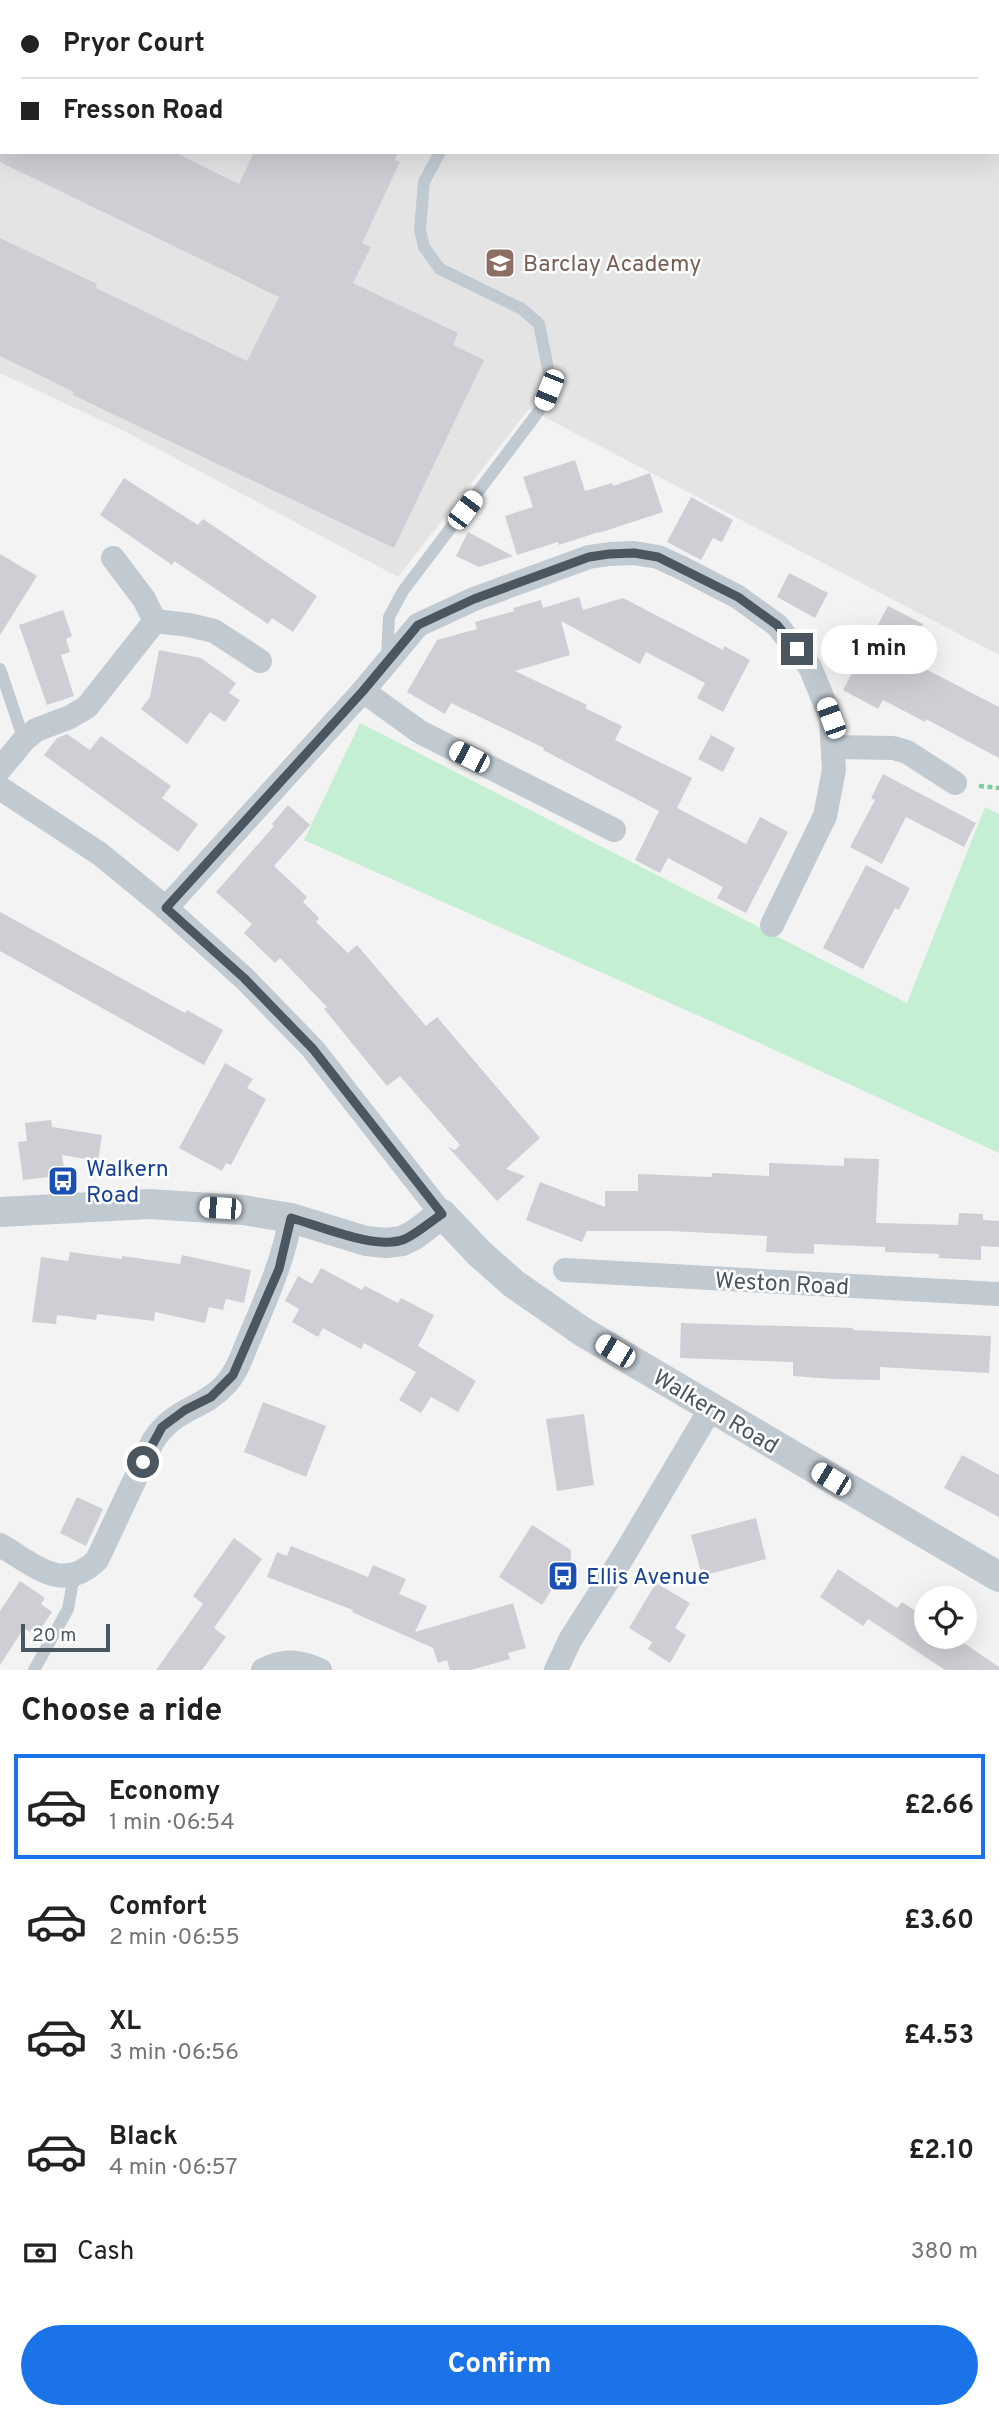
<!DOCTYPE html>
<meta charset="utf-8">
<style>
:root{--surface:#fff;--page:#f2f2f2;--text:#222;--muted:#767676;--line:#e0e0e0;--accent:#1a73e8}
body{margin:0;font-family:Overpass,sans-serif;background:var(--page);color:var(--text);height:100vh;display:flex;flex-direction:column;font-size:26px;white-space:nowrap}
*{box-sizing:border-box;margin:0}
p{font-size:23px;color:var(--muted)}
.icon{flex:none;width:38px;height:38px;fill:none;stroke:currentColor;stroke-width:2;stroke-linecap:round;stroke-linejoin:round}
.map{position:relative;height:1670px;overflow:hidden}
.details{display:flex;flex-direction:column;background:var(--surface);flex:1}
.details>*{flex:none}
.top-card{position:absolute;left:0px;top:0px;width:999px;height:154px;box-shadow:0 7px 28px #0002;display:grid;align-content:center;height:154px;padding:0 21px;background:var(--surface)}
.fabs{position:absolute;left:914px;top:1586px;display:grid;gap:14px}
.fabs a{display:grid;place-items:center;width:63px;height:63px;border-radius:50%;background:var(--surface);box-shadow:0 7px 28px #0002;font-size:35px}
.scale{position:absolute;left:21px;bottom:18px;width:89px;box-sizing:border-box;padding-left:7px;border:4px solid #4a5660;border-top:0;font-size:19px;line-height:24px;white-space:nowrap;color:#4a5660;-webkit-text-stroke:5px #fff;paint-order:stroke}
.end{position:absolute;width:32px;height:32px;margin:-16px;border:9px solid #4a5660;background:#fff;box-shadow:0 0 0 4px #fff}
.from{border-radius:50%}
.bubble{position:absolute;height:49px;border-radius:24px;background:var(--surface);box-shadow:0 7px 28px #0002;font-size:23px;font-weight:700;line-height:49px;text-align:center}
.car{position:absolute;width:21px;height:42px;margin:-21px -10px;border-radius:9px;box-shadow:0 0 5px 2px #0007;background:linear-gradient(#fff 24%,#345 0 40%,#fff 0 76%,#345 0 86%,#fff 0)}
.top-card b{display:flex;align-items:center;gap:24px;height:66px;font-size:26px}
.top-card b+b{border-top:2px solid var(--line)}
.top-card i{width:18px;height:18px;background:var(--text)}
ul{padding:0;list-style:none}
li{display:flex;align-items:center;gap:21px;height:105px;margin:0 14px 10px;padding:0 7px;border:4px solid transparent;border-radius:0px}
li div{flex:1}
li b{display:block;font-size:26px}
li em{font-style:normal;font-weight:700}
li.current{border-color:var(--accent)}
li>.icon{width:63px;height:63px;stroke-width:1.5}
h2{padding:0 21px;font-size:32px;line-height:84px}
.pay{display:flex;align-items:center;gap:18px;height:77px;padding:0 21px;font-size:26px}
.pay p{margin-inline-start:auto}
.button{display:flex;gap:14px;margin-top:auto;padding:14px 21px}
.button a{flex:1;height:80px;border-radius:42px;background:var(--accent);color:#fff;font-size:28px;font-weight:700;line-height:80px;text-align:center}
.map>svg:first-child{display:block}
.education{fill:#e5e4e5;fill-rule:evenodd}
.green{fill:#c4efd3}
.building{fill:#cdcfd4}
.lines{fill:none;stroke-linecap:round;stroke-linejoin:round}
.path{stroke:#7ccda2;stroke-width:4.5;stroke-dasharray:5 3.5;stroke-linecap:butt}
.service{stroke:#c1cad1;stroke-width:12}
.minor{stroke:#c1cad1;stroke-width:24}
.tertiary{stroke:#c1cad1;stroke-width:30}
.route{stroke:#4a5660;stroke-width:9}
.labels{text-anchor:middle;stroke-width:5;stroke-linejoin:round;paint-order:stroke}
.education-label{font-size:23px;fill:#785e54;stroke:#fff;text-anchor:start}
.transit-label{font-size:23px;fill:#164399;stroke:#fff;text-anchor:start}
.street-label{font-size:23px;fill:#4a5660;stroke:#fff}
</style>
<div class="map">
<svg width="999" height="1670" viewBox="0 0 999 1670">
<rect width="100%" height="100%" fill="#f4f3f3"/>
<path class="education" d="M 0,0 L 999,0 L 999,655 L 529,409 L 398,577 L 126,432 L 0,373 ZM 2,2 L 998,2 L 998,152 L 2,152 Z"/>
<polygon class="green" points="360,723 907,1003 985,807 999,814 999,1153 744,1036 304,840"/>
<g class="building">
<polygon points="0,152 174,152 239,184 254,152 398,152 395,160 400,162 362,243 371,247 353,283 458,333 453,345 484,360 394,548 73,395 74,392 0,356 0,238 97,284 96,288 247,361 279,297 0,162"/>
<polygon points="575,460 585,491 612,483 613,486 650,473 663,512 599,533 599,532 559,545 558,542 517,555 505,516 533,507 523,477"/>
<polygon points="124,478 198,525 203,519 317,596 293,632 272,618 268,624 174,561 172,565 100,515"/>
<polygon points="691,497 733,520 722,542 713,538 701,560 667,542"/>
<polygon points="468,532 513,556 479,567 456,556"/>
<polygon points="0,554 37,576 0,635"/>
<polygon points="789,573 828,593 815,618 777,597"/>
<polygon points="579,597 583,610 623,598 723,650 724,646 750,660 723,712 697,698 705,683 646,652 640,664 561,621 570,655 515,671 587,705 585,708 622,726 615,740 692,778 677,808 746,844 760,817 788,832 746,913 717,898 723,887 668,858 660,873 635,860 659,811 543,750 544,748 451,703 445,714 407,692 437,640 477,629 475,622 514,611 513,608 541,600 543,608"/>
<polygon points="888,606 923,624 921,628 930,634 914,663 999,707 999,758 926,719 925,722 883,700 878,709 843,690"/>
<polygon points="63,610 72,636 66,639 70,652 61,655 74,696 47,705 19,625"/>
<polygon points="159,650 201,658 236,683 229,693 240,700 225,722 210,712 187,744 141,709 150,697"/>
<polygon points="67,734 90,750 101,736 171,786 162,798 198,824 178,852 44,755 57,738"/>
<polygon points="711,735 735,748 723,772 698,759"/>
<polygon points="883,774 976,823 964,847 906,817 882,864 850,847 875,800 871,798"/>
<polygon points="288,805 310,825 274,866 307,897 303,902 319,918 316,922 348,953 357,945 426,1026 437,1017 540,1138 506,1169 525,1176 497,1201 448,1147 455,1150 460,1145 400,1076 387,1086 324,1009 327,1007 280,958 275,963 244,933 252,924 216,892 274,826 272,824"/>
<polygon points="866,865 910,888 899,910 895,908 863,969 823,948"/>
<polygon points="0,912 185,1013 187,1010 223,1030 204,1065 0,951"/>
<polygon points="225,1063 253,1079 247,1088 266,1099 231,1165 226,1163 222,1171 179,1148"/>
<polygon points="51,1120 52,1127 102,1135 98,1161 62,1155 65,1175 23,1180 18,1142 27,1141 25,1123"/>
<polygon points="844,1158 879,1159 876,1223 958,1225 959,1213 983,1214 983,1220 999,1221 999,1247 981,1246 981,1260 939,1258 939,1254 885,1252 885,1247 814,1244 814,1254 766,1252 767,1236 671,1231 587,1231 582,1242 526,1220 540,1182 605,1207 605,1191 638,1191 638,1174 712,1177 712,1173 769,1176 769,1163 844,1166"/>
<polygon points="70,1252 122,1259 122,1256 180,1264 182,1255 251,1270 244,1303 226,1299 223,1310 209,1307 205,1323 155,1312 154,1321 97,1314 96,1320 57,1315 56,1324 32,1322 41,1257 68,1261"/>
<polygon points="321,1268 362,1290 365,1286 398,1303 401,1298 434,1315 418,1346 476,1381 458,1412 431,1397 421,1413 399,1400 416,1372 364,1343 361,1349 323,1328 318,1337 292,1322 299,1309 285,1301 298,1276 312,1284"/>
<polygon points="681,1323 853,1328 853,1330 991,1336 989,1373 880,1367 880,1380 833,1379 793,1376 793,1362 680,1358"/>
<polygon points="263,1402 326,1426 306,1477 244,1452"/>
<polygon points="584,1414 594,1485 557,1491 546,1419"/>
<polygon points="962,1455 999,1475 999,1517 944,1488"/>
<polygon points="77,1497 103,1509 86,1546 60,1533"/>
<polygon points="756,1518 766,1559 702,1576 691,1535"/>
<polygon points="532,1525 571,1550 571,1559 542,1605 499,1577"/>
<polygon points="234,1538 262,1559 214,1628 226,1637 202,1670 156,1670 203,1604 193,1596"/>
<polygon points="291,1546 368,1577 373,1565 406,1579 399,1594 427,1606 415,1632 513,1603 526,1648 508,1653 510,1659 471,1670 450,1670 447,1660 438,1663 433,1648 352,1612 353,1610 267,1577 277,1552 287,1556"/>
<polygon points="838,1569 897,1608 902,1602 926,1618 926,1636 954,1636 999,1667 999,1670 945,1670 868,1619 863,1626 820,1597"/>
<polygon points="20,1581 45,1598 41,1604 52,1612 36,1636 24,1628 0,1665 0,1611"/>
<polygon points="656,1583 690,1603 675,1628 686,1635 670,1663 648,1649 652,1642 629,1628"/>
</g>
<g class="lines">
<polyline class="path" points="979,786 999,788"/>
<g class="service">
<polyline points="516,2 517,0"/>
<polyline points="387,657 389,617 403,591 542,407 549,390 550,378 539,324 522,309 440,269 424,247 420,230 424,182 440,152"/>
<polyline points="0,669 24,740"/>
<polyline points="34,1670 68,1609 74,1575"/>
</g>
<g class="minor">
<polyline points="113,558 144,599 155,621"/>
<polyline points="363,691 420,732 614,830"/>
<polyline points="834,747 893,748 907,752 955,783"/>
<polyline points="0,769 24,740 36,730 70,717 87,707 155,621 189,625 214,631 260,661"/>
<polyline points="0,788 100,854 166,908 244,978 313,1049 442,1214"/>
<polyline points="166,908 363,691 418,625 474,599 589,557 609,554 634,553 658,557 682,568 738,597 777,625 810,667 831,718 834,770 825,816 772,925"/>
<polyline points="565,1270 999,1294"/>
<path d="M 0,1545 C 35,1565 62,1594 97,1560 L 153,1441 C 174,1408 201,1410 224,1386 C 237,1373 242,1355 249,1339 C 266,1299 283,1261 291,1218"/>
<path d="M 263,1670 C 284,1659 299,1661 320,1670"/>
<polyline points="556,1670 570,1640 624,1555 711,1408"/>
</g>
<polyline class="tertiary" points="0,1212 149,1204 243,1210 291,1218 366,1241 386,1243 402,1241 414,1235 442,1214 479,1253 514,1284 583,1332 999,1577"/>
</g>
<g class="lines">
<path class="route" d="M 143,1462 L 162,1427 L 185,1410 L 211,1397 L 233,1375 L 279,1269 L 291,1218 C 321,1226 377,1251 405,1239 C 418,1233 430,1222 442,1214 L 313,1049 L 244,978 L 166,908 L 363,691 L 418,625 L 474,599 L 589,557 L 609,554 L 634,553 L 658,557 L 738,597 L 777,625 L 797,649"/>
</g>
<defs>
<g id="school-square" transform="scale(1.575)"><rect x="-9" y="-9" width="18" height="18" rx="4" fill="#8d6e63" stroke="#fff"/><path d="M0-5L7-2L0 1L-7-2ZM-4 1L0 2.5L4 1V4Q0 6-4 4Z" fill="#fff"/></g>
<g id="bus-square" transform="scale(1.575)"><rect x="-9" y="-9" width="18" height="18" rx="4" fill="#1a4fb4" stroke="#fff"/><path d="M-5-6H5V4H4V6H2V4H-2V6H-4V4H-5ZM-3.5-4V0h7V-4ZM-3.5 1.2v1.5H-2V1.2ZM2 1.2v1.5H3.5V1.2Z" fill="#fff"/></g>
</defs>
<g fill-rule="evenodd">
<use href="#school-square" x="500" y="263"/>
<use href="#bus-square" x="63" y="1181"/>
<use href="#bus-square" x="563" y="1576"/>
</g>
<g class="labels">
<g class="education-label">
<text x="523" y="271">Barclay Academy</text>
</g>
<g class="transit-label">
<text x="86" y="1176">Walkern<tspan x="86" dy="26">Road</tspan></text>
<text x="586" y="1584">Ellis Avenue</text>
</g>
<g class="street-label">
<text transform="translate(782 1283) rotate(3)" y="8">Weston Road</text>
<text transform="translate(716 1411) rotate(31)" y="8">Walkern Road</text>
</g>
</g>
</svg>
<div class="fabs">
<a><svg class="icon" aria-label="locate" viewBox="0 0 24 24"><circle cx="12" cy="12" r="6"/><path d="M12 2v4M12 18v4M2 12h4M18 12h4"/></svg></a>
</div>
<div class="scale">20 m</div>
<i class="end from" style="left:143px;top:1462px"></i>
<i class="end" style="left:797px;top:649px"></i>
<div class="bubble" style="left:821px;top:625px;width:116px">1 min</div>
<i class="car" style="left:549px;top:390px;rotate:202deg"></i>
<i class="car" style="left:465px;top:510px;rotate:37deg"></i>
<i class="car" style="left:831px;top:718px;rotate:340deg"></i>
<i class="car" style="left:469px;top:757px;rotate:297deg"></i>
<i class="car" style="left:220px;top:1208px;rotate:274deg"></i>
<i class="car" style="left:615px;top:1351px;rotate:301deg"></i>
<i class="car" style="left:831px;top:1479px;rotate:301deg"></i>
<div class="top-card">
<b><i class="from"></i>Pryor Court</b>
<b><i></i>Fresson Road</b>
</div>
</div>
<section class="details">
<h2>Choose a ride</h2>
<ul>
<li class="current"><svg class="icon" aria-label="car" viewBox="0 0 24 24"><path d="M5 17H2v-5l4-1 3-4h7l3 4 3 1v5h-3M9 17h6M6 11h13"/><circle cx="7" cy="17" r="2"/><circle cx="17" cy="17" r="2"/></svg><div><b>Economy</b><p>1 min · 06:54</p></div><em>£2.66</em></li>
<li><svg class="icon" aria-label="car" viewBox="0 0 24 24"><path d="M5 17H2v-5l4-1 3-4h7l3 4 3 1v5h-3M9 17h6M6 11h13"/><circle cx="7" cy="17" r="2"/><circle cx="17" cy="17" r="2"/></svg><div><b>Comfort</b><p>2 min · 06:55</p></div><em>£3.60</em></li>
<li><svg class="icon" aria-label="car" viewBox="0 0 24 24"><path d="M5 17H2v-5l4-1 3-4h7l3 4 3 1v5h-3M9 17h6M6 11h13"/><circle cx="7" cy="17" r="2"/><circle cx="17" cy="17" r="2"/></svg><div><b>XL</b><p>3 min · 06:56</p></div><em>£4.53</em></li>
<li><svg class="icon" aria-label="car" viewBox="0 0 24 24"><path d="M5 17H2v-5l4-1 3-4h7l3 4 3 1v5h-3M9 17h6M6 11h13"/><circle cx="7" cy="17" r="2"/><circle cx="17" cy="17" r="2"/></svg><div><b>Black</b><p>4 min · 06:57</p></div><em>£2.10</em></li>
</ul>
<div class="pay"><svg class="icon" aria-label="cash" viewBox="0 0 24 24"><path d="M3 7h18v10H3z"/><circle cx="12" cy="12" r="2"/></svg>Cash<p>380 m</p></div>
<div class="button"><a>Confirm</a></div>
</section>
